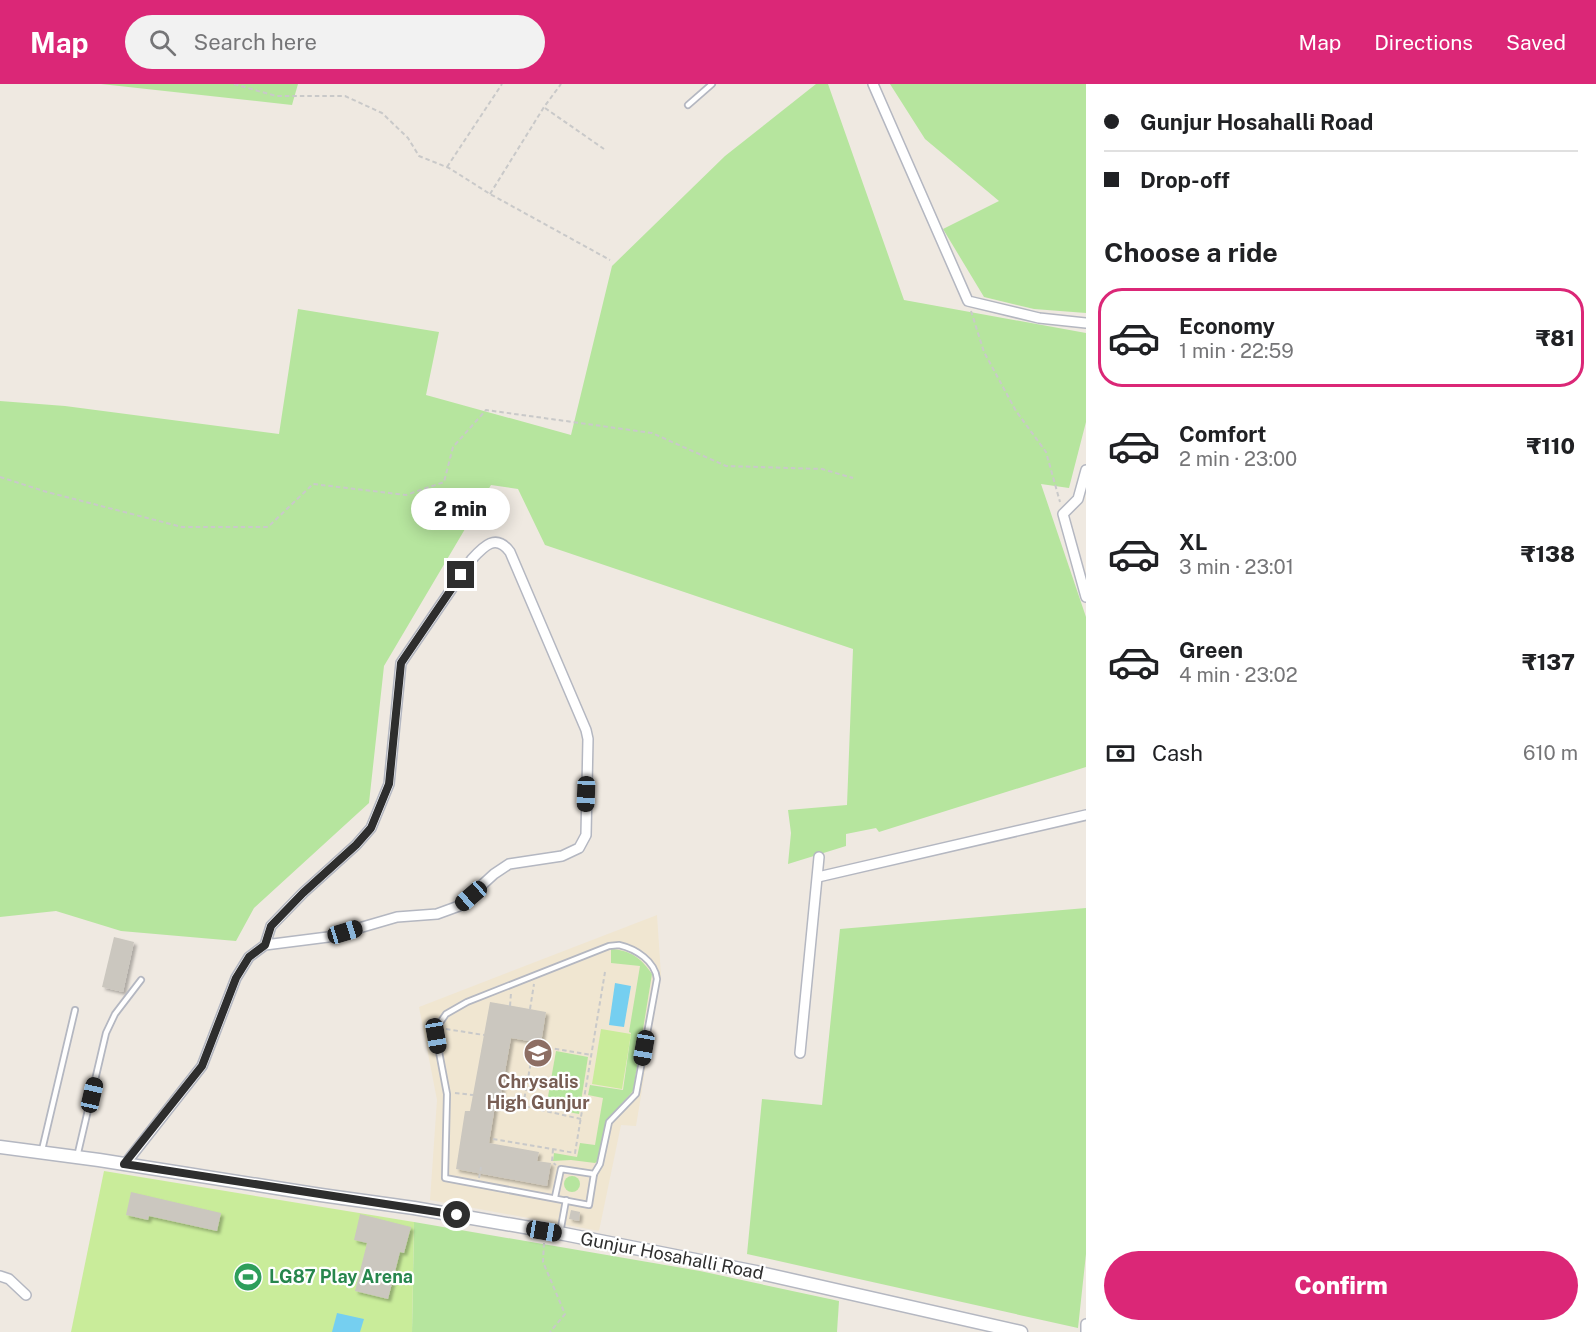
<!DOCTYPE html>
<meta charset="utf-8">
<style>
:root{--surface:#fff;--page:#f2f2f2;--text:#202124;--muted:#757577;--line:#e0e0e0;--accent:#db2777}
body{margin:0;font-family:"Public Sans",sans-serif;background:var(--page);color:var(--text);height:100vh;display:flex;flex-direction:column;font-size:22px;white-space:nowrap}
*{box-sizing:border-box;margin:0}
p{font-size:20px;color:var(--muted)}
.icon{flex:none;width:33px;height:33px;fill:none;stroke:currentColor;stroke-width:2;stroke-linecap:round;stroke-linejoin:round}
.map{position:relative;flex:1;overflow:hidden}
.panel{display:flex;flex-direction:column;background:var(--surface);width:510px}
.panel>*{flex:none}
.banner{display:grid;align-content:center;height:132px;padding:0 18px;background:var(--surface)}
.end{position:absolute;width:27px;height:27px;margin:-14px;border:8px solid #2e2e2e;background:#fff;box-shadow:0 0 0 3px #fff}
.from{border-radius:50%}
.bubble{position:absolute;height:42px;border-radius:21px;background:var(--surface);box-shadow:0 3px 15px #0003;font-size:20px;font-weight:800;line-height:42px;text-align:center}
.car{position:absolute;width:18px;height:36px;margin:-18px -9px;border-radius:8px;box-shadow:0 0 4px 2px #0007;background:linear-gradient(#222 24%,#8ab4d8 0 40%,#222 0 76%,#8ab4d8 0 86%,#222 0)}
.banner b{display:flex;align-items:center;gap:21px;height:57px;font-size:22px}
.banner b+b{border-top:2px solid var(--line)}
.banner i{width:15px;height:15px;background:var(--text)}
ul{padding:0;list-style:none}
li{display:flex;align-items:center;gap:18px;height:99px;margin:0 12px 9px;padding:0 6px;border:3px solid transparent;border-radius:24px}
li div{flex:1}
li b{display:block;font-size:22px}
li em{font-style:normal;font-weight:800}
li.current{border-color:var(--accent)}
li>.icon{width:54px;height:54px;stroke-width:1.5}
h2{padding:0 18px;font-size:27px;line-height:72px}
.pay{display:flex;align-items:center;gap:15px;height:66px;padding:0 18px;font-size:22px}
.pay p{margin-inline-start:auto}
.button{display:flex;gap:12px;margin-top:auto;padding:12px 18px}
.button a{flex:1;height:69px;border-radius:36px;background:var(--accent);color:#fff;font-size:24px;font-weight:800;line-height:69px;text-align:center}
header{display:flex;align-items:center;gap:36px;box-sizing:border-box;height:84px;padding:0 30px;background:var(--accent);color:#fff}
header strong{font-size:28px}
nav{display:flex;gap:33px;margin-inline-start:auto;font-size:21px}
.search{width:420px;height:54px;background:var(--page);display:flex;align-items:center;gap:15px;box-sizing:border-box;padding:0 21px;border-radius:33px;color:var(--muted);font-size:22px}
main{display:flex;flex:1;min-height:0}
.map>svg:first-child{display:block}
.education{fill:#f0e6d1}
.green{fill:#b6e59e}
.pitch{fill:#c9ec9a}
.water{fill:#75cff0}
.building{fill:#cbc7bf;filter:url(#shadow)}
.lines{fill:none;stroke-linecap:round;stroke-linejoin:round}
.service-casing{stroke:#b4b7c1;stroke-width:8}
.minor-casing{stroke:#b4b7c1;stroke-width:12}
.tertiary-casing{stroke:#b4b7c1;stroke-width:15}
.path{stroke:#c9c9c9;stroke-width:2;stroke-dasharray:4.5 3;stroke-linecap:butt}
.service{stroke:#fff;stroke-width:4.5}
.minor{stroke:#fff;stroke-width:9}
.tertiary{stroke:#fff;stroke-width:12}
.route{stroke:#2e2e2e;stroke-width:8}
.labels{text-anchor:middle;stroke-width:4.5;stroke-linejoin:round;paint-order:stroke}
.education-label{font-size:18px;font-weight:bold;fill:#785e54;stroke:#fff}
.street-label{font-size:18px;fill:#2e2e2e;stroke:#fff}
.leisure-label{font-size:18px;font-weight:bold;fill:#27864d;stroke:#fff;text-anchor:start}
</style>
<header>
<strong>Map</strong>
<div class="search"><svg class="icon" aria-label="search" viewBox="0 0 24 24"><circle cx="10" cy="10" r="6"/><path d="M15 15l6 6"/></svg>Search here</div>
<nav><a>Map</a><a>Directions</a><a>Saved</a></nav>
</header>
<main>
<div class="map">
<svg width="1086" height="1248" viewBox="0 0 1086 1248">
<defs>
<filter id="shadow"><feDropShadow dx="3" dy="3" stdDeviation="1.5" flood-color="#0004"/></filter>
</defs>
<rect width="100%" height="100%" fill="#efe9e1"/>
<polygon class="education" points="657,831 661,891 636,1042 621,1041 599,1147 430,1116 437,1016 419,923"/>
<g class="green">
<polygon points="101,0 298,0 292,21"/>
<polygon points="816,0 828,0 904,216 1086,249 1086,338 1069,404 1041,400 1086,533 1086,683 879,748 876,744 846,750 846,762 788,780 791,749 788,726 847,721 853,565 545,461 518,405 491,401 384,582 369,719 254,824 236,857 121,847 56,827 0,833 0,317 65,322 279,350 298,225 439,248 426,311 571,351 612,182 725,72"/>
<polygon points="890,0 1086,0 1086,229 1034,225 984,213 943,145 999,117 925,55"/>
<polygon points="1086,824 1086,1170 1078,1244 747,1170 762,1015 822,1021 840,845"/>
<path d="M 611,865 C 631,866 642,875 652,890 L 633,1007 L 606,1037 L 598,1077 L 595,1079 L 571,1076 L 553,1077 L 554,1069 L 577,1073 L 580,1059 L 595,1061 L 603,1014 L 588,1011 L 590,1001 L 623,1006 L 631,949 L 629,948 L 640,882 L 611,879 Z"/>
<polygon points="556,967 588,973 579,1030 546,1024"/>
<circle cx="572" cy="1100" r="8"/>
<polygon points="414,1138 700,1187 839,1217 837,1248 412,1248"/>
</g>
<g class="pitch">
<polygon points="601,945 631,950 622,1005 592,1000"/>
<polygon points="104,1087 414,1138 412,1248 71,1248"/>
</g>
<g class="water">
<polygon points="615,899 631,902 624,943 609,941"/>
<polygon points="337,1229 364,1235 360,1248 332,1248"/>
</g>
<g class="building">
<polygon points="114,853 134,858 123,908 102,903"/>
<polygon points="490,918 546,928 541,959 511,954 501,1010 497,1010 489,1059 539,1068 537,1077 551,1079 547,1102 456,1085 465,1027 470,1027"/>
<polygon points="131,1108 221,1129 217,1147 149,1132 148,1136 126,1131"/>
<polygon points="571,1126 580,1128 579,1137 569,1135"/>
<polygon points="360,1130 411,1143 404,1169 400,1168 388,1215 355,1207 367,1159 354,1156"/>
</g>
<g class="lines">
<g class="service-casing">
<g id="service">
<polyline points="688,21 712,0"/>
<path d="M 619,861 C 636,865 655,877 657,895 L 636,1010 L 609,1038 L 600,1080 L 594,1090 L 589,1121 L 445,1094 L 447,1010 L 436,952 L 437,943 L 446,930 L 467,918 L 609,862 Z"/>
<polyline points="42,1066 75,926"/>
<polyline points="77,1073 106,949 115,930 141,896"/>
<polyline points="555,1113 561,1085 594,1090"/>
<polyline points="560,1149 566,1116"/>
</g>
</g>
<g class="minor-casing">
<g id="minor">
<polyline points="873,0 968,217 1039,234 1086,239"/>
<polyline points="1086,386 1078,415 1063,430 1086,513"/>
<polyline points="818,793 1086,731"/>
<polyline points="800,969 819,773"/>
<path d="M 125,1080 L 202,982 L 236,894 L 249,873 L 265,861 L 328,853 L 397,833 L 437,830 L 459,822 L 494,790 L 509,780 L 562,772 L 579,764 L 586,751 L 588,655 L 586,646 L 510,468 C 496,449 484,462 472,475 L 401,579 L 389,700 L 371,744 L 356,761 L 303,809 L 271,842 L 265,861"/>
<polyline points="0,1192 9,1195 26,1211"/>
<polyline points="1086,1248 1086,1240"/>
</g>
</g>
<g class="tertiary-casing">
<polyline id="tertiary" points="0,1063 99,1076 321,1111 414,1124 559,1149 756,1188 1021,1248"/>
</g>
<g class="path">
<polyline points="234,0 276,12 345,12 382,29 408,54 419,72 449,84 490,110 610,176"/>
<polyline points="545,24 604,65"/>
<polyline points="447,83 502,0"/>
<polyline points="490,110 544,23 561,0"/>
<polyline points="971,227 984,268 1016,327 1046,368 1060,418"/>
<polyline points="0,393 47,408 182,443 268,443 313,400 406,411 444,398 453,363 486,326 652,349 726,382 822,385 853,394"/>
<polyline points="510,922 511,909"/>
<polyline points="530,925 534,900"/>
<polyline points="446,945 484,951"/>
<polyline points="455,1009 473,1011"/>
<polyline points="581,1035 523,1022 534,961 591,971"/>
<polyline points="493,1055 575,1069 605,888"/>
<polyline points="553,1065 552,1078 556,1081"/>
<polyline points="479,1094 481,1083"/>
<polyline points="544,1159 543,1178 565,1230 550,1248"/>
</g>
<use href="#service" class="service"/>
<use href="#minor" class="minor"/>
<use href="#tertiary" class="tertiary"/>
</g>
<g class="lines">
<polyline class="route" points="457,1131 124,1080 202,982 236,894 249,873 265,861 271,842 303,809 356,761 371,744 389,700 401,579 461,491"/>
</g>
<defs>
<g id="school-disc" transform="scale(1.5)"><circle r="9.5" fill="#8d6e63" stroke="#fff"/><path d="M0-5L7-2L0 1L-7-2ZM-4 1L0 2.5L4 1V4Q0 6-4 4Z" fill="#fff"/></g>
<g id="stadium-disc" transform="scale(1.5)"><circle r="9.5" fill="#2e9e5b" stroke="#fff"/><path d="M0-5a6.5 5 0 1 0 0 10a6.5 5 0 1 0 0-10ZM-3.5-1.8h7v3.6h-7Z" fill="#fff"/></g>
</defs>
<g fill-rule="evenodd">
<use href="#school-disc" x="538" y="969"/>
<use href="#stadium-disc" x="248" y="1193"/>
</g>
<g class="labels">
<g class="education-label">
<text x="538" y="1004">Chrysalis<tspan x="538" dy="21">High Gunjur</tspan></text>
</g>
<g class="street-label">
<text transform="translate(672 1172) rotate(11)" y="6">Gunjur Hosahalli Road</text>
</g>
<g class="leisure-label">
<text x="269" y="1199">LG87 Play Arena</text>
</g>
</g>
</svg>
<i class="end from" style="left:457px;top:1131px"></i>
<i class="end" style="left:461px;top:491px"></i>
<div class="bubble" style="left:411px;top:404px;width:99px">2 min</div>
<i class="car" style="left:586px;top:710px;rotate:182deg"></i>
<i class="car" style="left:471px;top:812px;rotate:229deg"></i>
<i class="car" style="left:345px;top:848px;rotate:73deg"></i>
<i class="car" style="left:436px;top:952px;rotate:170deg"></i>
<i class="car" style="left:644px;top:964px;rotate:190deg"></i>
<i class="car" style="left:92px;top:1011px;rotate:13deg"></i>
<i class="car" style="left:544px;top:1147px;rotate:100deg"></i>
</div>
<section class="panel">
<div class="banner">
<b><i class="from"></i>Gunjur Hosahalli Road</b>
<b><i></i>Drop-off</b>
</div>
<h2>Choose a ride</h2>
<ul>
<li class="current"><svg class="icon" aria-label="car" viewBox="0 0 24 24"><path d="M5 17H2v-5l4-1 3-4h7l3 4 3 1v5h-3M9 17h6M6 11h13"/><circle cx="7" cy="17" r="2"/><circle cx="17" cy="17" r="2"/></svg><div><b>Economy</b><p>1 min · 22:59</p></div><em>₹81</em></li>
<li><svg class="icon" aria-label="car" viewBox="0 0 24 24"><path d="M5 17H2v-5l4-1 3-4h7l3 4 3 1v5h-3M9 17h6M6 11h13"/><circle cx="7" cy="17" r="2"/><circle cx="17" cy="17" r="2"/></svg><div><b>Comfort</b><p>2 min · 23:00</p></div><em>₹110</em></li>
<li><svg class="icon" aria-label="car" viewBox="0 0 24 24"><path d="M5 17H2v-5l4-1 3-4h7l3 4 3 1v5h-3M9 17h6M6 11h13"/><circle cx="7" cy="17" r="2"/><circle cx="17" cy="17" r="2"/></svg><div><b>XL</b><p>3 min · 23:01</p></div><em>₹138</em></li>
<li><svg class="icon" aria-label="car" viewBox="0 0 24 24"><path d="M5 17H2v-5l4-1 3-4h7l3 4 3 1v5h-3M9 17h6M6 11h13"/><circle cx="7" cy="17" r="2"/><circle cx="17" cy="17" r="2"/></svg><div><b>Green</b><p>4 min · 23:02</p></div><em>₹137</em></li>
</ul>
<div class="pay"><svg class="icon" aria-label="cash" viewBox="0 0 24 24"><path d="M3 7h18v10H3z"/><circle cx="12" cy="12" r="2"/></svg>Cash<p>610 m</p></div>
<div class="button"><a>Confirm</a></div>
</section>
</main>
